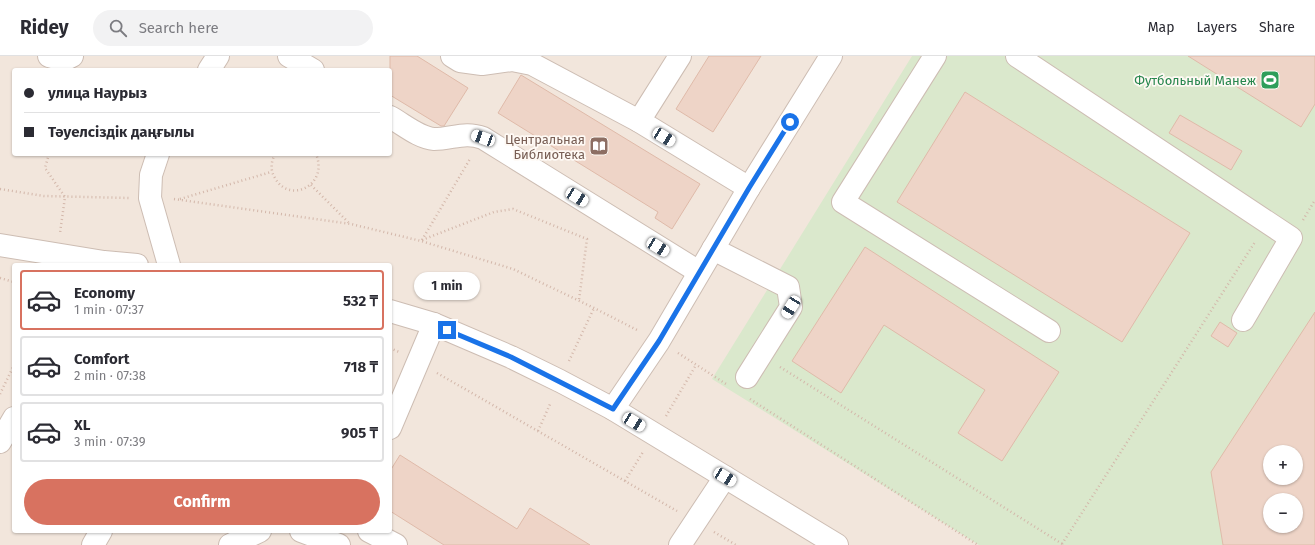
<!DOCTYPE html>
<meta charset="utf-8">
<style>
:root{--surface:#fff;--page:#f2f2f3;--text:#2b2b33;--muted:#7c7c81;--line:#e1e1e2;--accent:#d87260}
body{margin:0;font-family:"Fira Sans",sans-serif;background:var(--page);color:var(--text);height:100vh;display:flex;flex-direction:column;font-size:15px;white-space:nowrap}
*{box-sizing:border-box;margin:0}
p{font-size:13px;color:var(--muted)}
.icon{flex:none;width:22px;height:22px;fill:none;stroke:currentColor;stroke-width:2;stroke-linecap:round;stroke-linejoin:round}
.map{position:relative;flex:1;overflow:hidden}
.side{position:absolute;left:12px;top:207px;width:380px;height:270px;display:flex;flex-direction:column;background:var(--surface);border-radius:4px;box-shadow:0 1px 3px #0004}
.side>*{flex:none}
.banner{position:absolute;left:12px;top:12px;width:380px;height:88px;border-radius:4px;box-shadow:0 1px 3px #0004;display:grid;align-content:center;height:88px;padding:0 12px;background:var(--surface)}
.fabs{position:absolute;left:1263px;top:389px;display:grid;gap:8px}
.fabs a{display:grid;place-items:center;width:40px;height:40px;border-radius:50%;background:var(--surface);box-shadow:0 1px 3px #0004;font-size:20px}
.end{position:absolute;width:18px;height:18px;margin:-9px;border:5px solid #1a73e8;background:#fff;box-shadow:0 0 0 2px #fff}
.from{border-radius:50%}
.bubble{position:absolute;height:28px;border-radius:14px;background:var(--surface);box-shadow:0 1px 3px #0004;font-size:13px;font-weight:700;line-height:28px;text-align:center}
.car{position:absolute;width:12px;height:24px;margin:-12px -6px;border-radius:5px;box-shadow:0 0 3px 1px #0007;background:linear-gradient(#fff 24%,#345 0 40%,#fff 0 76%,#345 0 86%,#fff 0)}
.banner b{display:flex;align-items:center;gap:14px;height:38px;font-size:15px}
.banner b+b{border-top:1px solid var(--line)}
.banner i{width:10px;height:10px;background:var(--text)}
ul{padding:7px 0 0;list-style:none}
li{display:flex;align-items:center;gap:12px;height:60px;margin:0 8px 6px;padding:0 4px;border:2px solid var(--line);border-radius:4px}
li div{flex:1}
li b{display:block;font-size:15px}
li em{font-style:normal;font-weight:700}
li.on{border-color:var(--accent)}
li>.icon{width:36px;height:36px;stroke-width:1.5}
.primary-button{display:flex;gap:8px;margin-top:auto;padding:8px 12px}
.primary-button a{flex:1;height:46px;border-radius:24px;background:var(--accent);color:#fff;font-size:16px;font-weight:700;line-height:46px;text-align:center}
header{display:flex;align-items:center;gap:24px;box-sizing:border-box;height:56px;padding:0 20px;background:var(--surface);border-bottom:1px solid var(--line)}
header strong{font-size:19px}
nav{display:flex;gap:22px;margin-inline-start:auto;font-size:14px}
.search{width:280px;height:36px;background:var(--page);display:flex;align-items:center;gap:10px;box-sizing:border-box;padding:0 14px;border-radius:22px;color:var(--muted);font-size:15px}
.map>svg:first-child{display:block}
.residential{fill:#f2e6dc;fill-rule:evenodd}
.green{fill:#dae8cc;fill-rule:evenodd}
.building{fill:#eed4c7;stroke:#dfbaa9;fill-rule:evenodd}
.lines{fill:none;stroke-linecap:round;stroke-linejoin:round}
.minor-casing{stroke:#cdbdb3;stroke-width:24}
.path{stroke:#d3b7aa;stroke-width:2.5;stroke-dasharray:1 3;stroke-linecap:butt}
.minor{stroke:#fff;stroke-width:22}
.route{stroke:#1a73e8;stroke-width:5}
.labels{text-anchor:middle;stroke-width:3.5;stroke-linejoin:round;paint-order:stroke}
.leisure-label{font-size:13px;fill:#27864d;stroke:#fef9f4;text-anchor:end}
.education-label{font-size:13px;fill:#785e54;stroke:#fef9f4;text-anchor:end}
</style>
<header>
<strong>Ridey</strong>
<div class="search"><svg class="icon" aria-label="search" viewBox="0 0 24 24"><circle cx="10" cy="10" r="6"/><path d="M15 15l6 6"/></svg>Search here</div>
<nav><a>Map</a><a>Layers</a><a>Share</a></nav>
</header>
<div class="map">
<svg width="1315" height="489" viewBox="0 0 1315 489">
<rect width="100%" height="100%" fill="#fbf5ed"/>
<path class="residential" d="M 0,0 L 1315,0 L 1315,489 L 0,489 ZM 14,14 L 390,14 L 390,98 L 14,98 ZM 14,209 L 390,209 L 390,475 L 14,475 ZM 1270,396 L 1296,396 L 1296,422 L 1270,422 ZM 1270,444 L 1296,444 L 1296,470 L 1270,470 Z"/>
<path class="green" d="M 912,0 L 1315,0 L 1315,489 L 979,489 L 712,323 ZM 1270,396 L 1296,396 L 1296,422 L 1270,422 ZM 1270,444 L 1296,444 L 1296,470 L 1270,470 Z"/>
<g class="building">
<polygon points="390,0 417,0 468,32 444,70 441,70 390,39"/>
<polygon points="709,0 761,0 713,76 676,53"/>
<polygon points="1188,0 1315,0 1315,48 1301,71"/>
<polygon points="521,19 700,128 672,173 655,162 658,156 498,57"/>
<polygon points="965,36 1190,177 1122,286 897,146"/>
<polygon points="1180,59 1242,95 1231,114 1169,77"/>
<polygon points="865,191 1059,316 1002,405 958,377 985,334 884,269 841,337 792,305"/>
<path d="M 1315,256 L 1315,489 L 1223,489 L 1211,416 ZM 1270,396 L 1296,396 L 1296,422 L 1270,422 ZM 1270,444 L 1296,444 L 1296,470 L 1270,470 Z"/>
<polygon points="1220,266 1237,277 1228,291 1211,280"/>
<polygon points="400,399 517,473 530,452 590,489 444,489 390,455 390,415"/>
</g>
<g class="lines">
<g class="minor-casing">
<g id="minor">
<polyline points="49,0 64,4 72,0"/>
<polyline points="289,0 313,14"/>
<polyline points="452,0 460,5 482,8 512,4 532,8 639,65"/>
<polyline points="680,0 639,65 749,132"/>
<polyline points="935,0 843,146 1049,275"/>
<polyline points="1017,0 1291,182 1243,264"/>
<polyline points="209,14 218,0"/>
<path d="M 390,61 C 403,68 419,82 434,83 C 452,83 465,75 483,82 L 699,216"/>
<polyline points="158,98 151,119 150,142 169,209"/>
<polyline points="0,189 104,206 137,209"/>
<polyline points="713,193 788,231 791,251 747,321"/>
<polyline points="390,255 434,268 511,301 560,325 613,353 837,489"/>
<polyline points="613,353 659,285 749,132 831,0"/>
<polyline points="390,372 434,268"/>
<polyline points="0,386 14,362"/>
<polyline points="301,475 339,489"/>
<polyline points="369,475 396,489"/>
<polyline points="93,489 101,475"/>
<polyline points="230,489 260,475"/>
<polyline points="680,489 725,421"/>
</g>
</g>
<g class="path">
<polyline points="49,98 45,112 65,141 60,177"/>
<path d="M 275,98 C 271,106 270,114 275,122 C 289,148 329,130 316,98"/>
<polyline points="311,129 350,168"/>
<polyline points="0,133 44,140 129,142"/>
<polyline points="174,143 351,168 421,185 513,213 594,252 639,275"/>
<polyline points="180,143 271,116"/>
<polyline points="1303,164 1315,144"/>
<polyline points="422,184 494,156 513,153 587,183 579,244"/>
<polyline points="422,184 470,103"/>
<polyline points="0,222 14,226"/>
<polyline points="390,292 399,296"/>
<polyline points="678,297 726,328"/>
<polyline points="569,305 594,252"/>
<polyline points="780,311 1064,489"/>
<polyline points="437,317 677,455"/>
<polyline points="0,338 14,309"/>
<polyline points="750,343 978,489"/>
<polyline points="666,360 696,309"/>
<polyline points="538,375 551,346"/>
<polyline points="625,425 643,396"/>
<polyline points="714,476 736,489"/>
<polyline points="1062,488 1255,186"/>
</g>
<use href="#minor" class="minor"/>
</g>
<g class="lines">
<polyline class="route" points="447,274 511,301 613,353 659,285 749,132 790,66"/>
</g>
<defs>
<g id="stadium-square" transform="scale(1)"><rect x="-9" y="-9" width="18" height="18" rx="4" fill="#2e9e5b" stroke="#fef9f4"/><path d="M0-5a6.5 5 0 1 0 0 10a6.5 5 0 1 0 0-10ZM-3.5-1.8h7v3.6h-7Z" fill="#fff"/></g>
<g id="library-square" transform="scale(1)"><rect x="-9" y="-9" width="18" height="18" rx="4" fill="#8d6e63" stroke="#fef9f4"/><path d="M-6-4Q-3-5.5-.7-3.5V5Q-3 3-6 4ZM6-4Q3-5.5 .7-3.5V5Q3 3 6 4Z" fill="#fff"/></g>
</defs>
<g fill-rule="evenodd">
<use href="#stadium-square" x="1270" y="24"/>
<use href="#library-square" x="599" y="90"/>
</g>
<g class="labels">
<g class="leisure-label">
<text x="1256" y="29">Футбольный Манеж</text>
</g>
<g class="education-label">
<text x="585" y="88">Центральная<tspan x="585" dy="15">Библиотека</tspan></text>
</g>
</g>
</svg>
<div class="fabs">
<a>+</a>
<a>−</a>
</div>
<i class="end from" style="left:790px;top:66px"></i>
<i class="end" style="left:447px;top:274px"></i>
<div class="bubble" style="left:414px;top:216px;width:66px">1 min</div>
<i class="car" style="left:664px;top:81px;rotate:121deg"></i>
<i class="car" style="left:483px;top:82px;rotate:290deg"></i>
<i class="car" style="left:577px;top:141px;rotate:122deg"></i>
<i class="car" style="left:658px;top:191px;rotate:122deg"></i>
<i class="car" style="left:791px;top:251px;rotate:212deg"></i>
<i class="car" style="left:634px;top:366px;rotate:121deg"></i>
<i class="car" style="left:725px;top:421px;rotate:121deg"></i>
<div class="banner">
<b><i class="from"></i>улица Наурыз</b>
<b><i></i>Тәуелсіздік даңғылы</b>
</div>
<section class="side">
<ul>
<li class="on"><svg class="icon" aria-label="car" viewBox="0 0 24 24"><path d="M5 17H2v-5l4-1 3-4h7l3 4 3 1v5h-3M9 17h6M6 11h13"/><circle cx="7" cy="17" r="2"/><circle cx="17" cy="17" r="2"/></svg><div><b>Economy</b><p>1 min · 07:37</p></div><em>532 ₸</em></li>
<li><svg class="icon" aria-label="car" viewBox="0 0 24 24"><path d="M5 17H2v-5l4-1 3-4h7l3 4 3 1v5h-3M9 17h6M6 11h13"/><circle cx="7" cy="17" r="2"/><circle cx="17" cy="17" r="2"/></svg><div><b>Comfort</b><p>2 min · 07:38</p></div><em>718 ₸</em></li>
<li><svg class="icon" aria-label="car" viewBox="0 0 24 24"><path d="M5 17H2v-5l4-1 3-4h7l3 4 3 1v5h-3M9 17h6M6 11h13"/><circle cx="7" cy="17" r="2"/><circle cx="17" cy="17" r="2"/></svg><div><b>XL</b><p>3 min · 07:39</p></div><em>905 ₸</em></li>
</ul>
<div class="primary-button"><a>Confirm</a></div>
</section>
</div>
